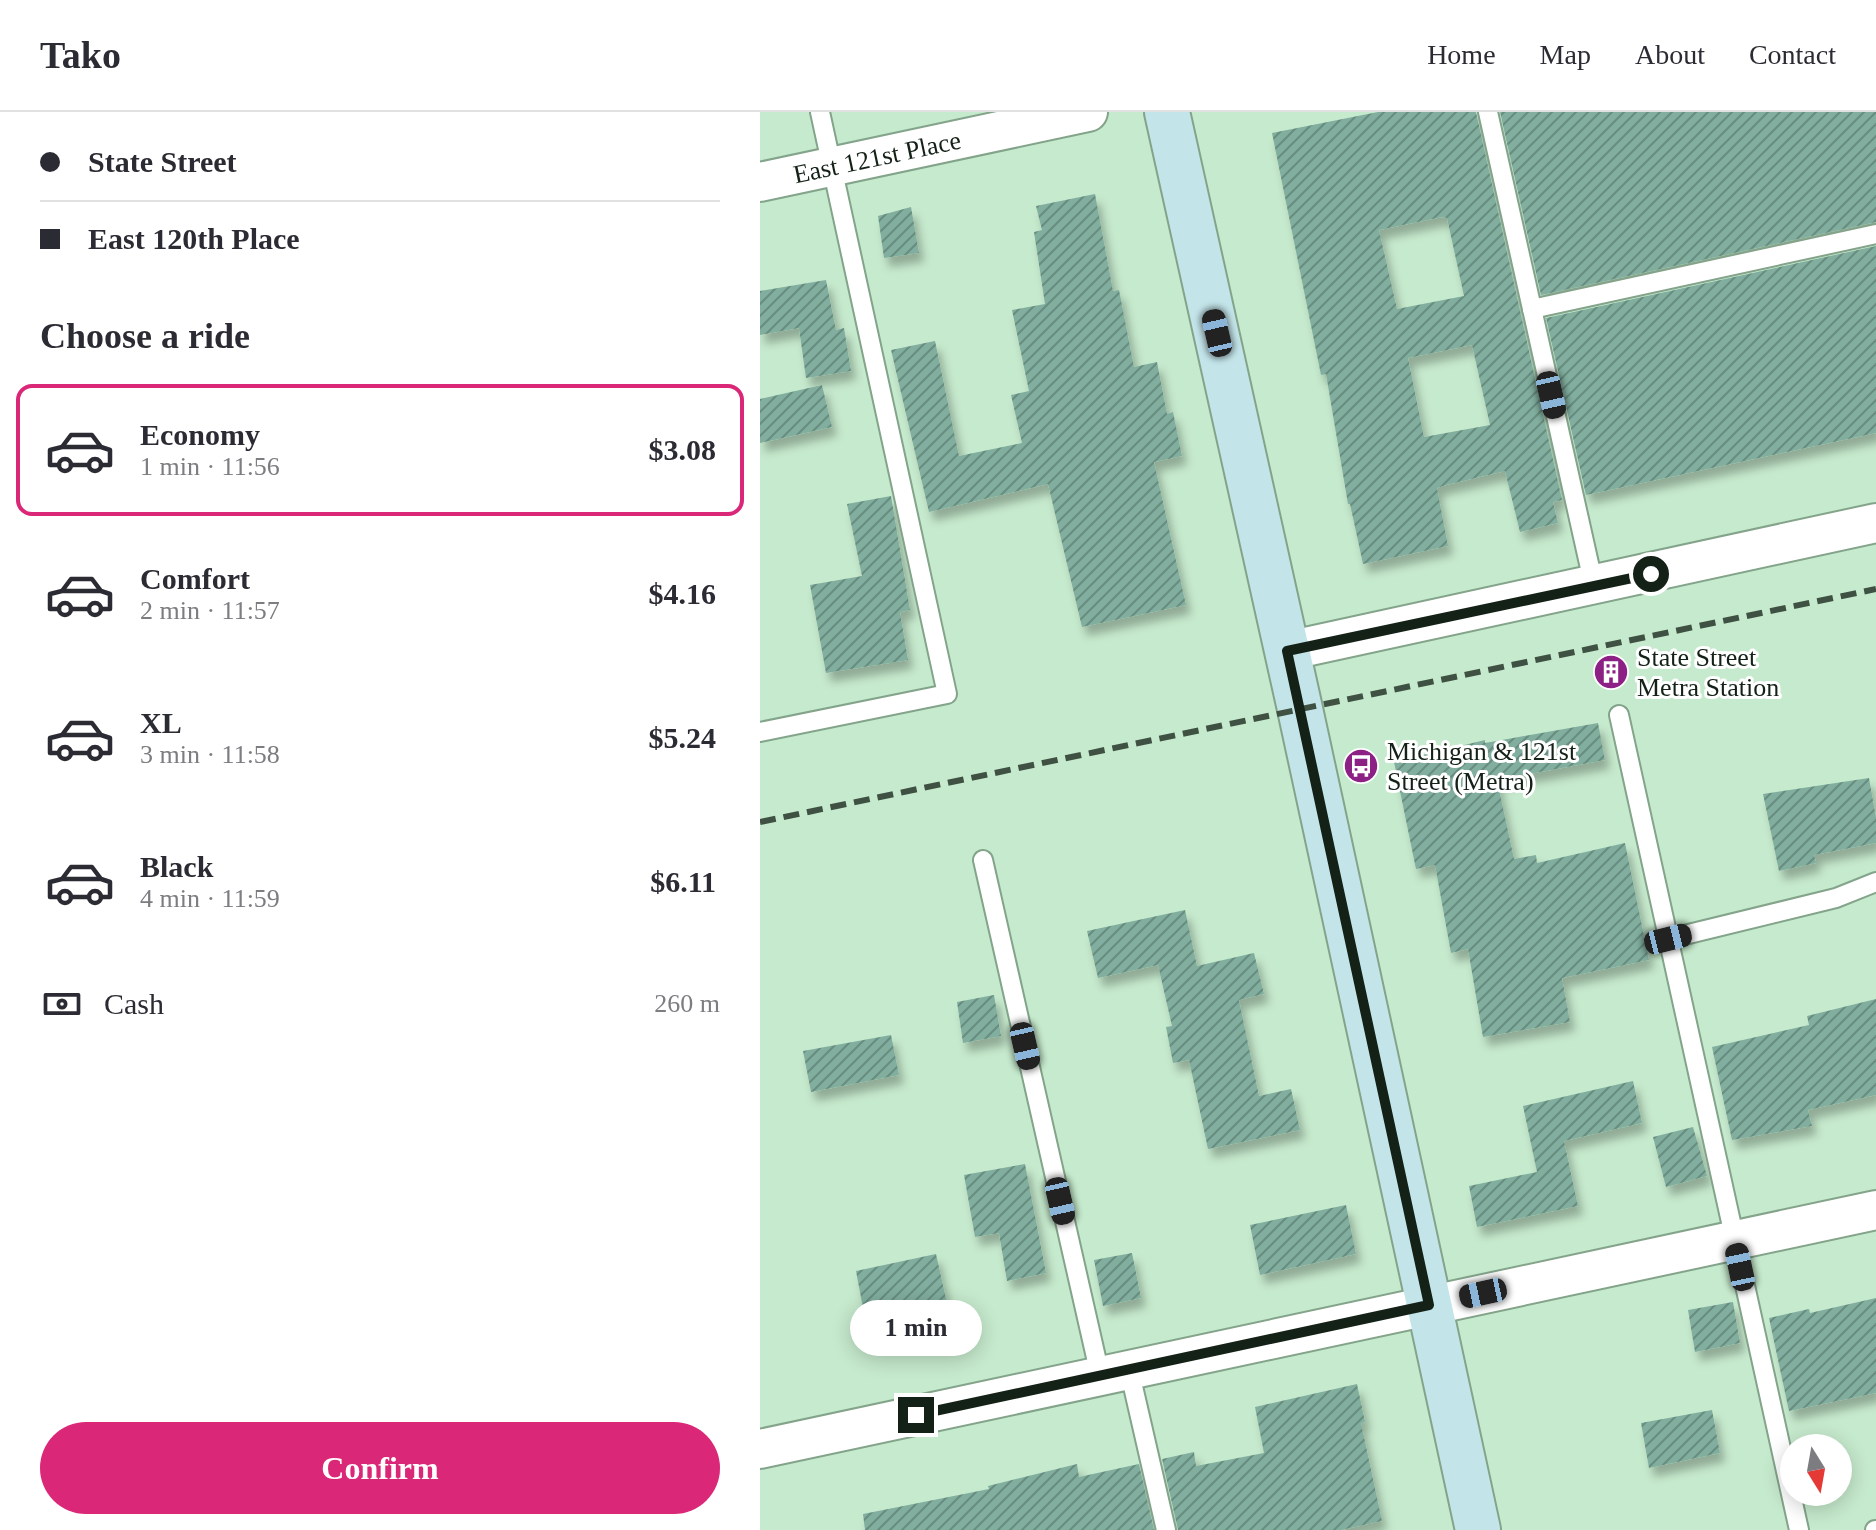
<!DOCTYPE html>
<meta charset="utf-8">
<style>
:root{--surface:#fff;--page:#f2f2f3;--text:#2b2b33;--muted:#7c7c81;--line:#e1e1e2;--accent:#db2777}
body{margin:0;font-family:"Times New Roman",serif;background:var(--page);color:var(--text);height:100vh;display:flex;flex-direction:column;font-size:30px;white-space:nowrap}
*{box-sizing:border-box;margin:0}
p{font-size:26px;color:var(--muted)}
.icon{flex:none;width:44px;height:44px;fill:none;stroke:currentColor;stroke-width:2;stroke-linecap:round;stroke-linejoin:round}
.map{position:relative;flex:1;overflow:hidden}
.panel{display:flex;flex-direction:column;background:var(--surface);width:760px}
.panel>*{flex:none}
.top-card{display:grid;align-content:center;height:176px;padding:0 40px;background:var(--surface)}
.needle{width:52px;rotate:169deg}
.fabs{position:absolute;left:1020px;top:1322px;display:grid;gap:16px}
.fabs a{display:grid;place-items:center;width:72px;height:72px;border-radius:50%;background:var(--surface);box-shadow:0 4px 20px #0003;font-size:40px}
.end{position:absolute;width:36px;height:36px;margin:-18px;border:10px solid #142117;background:#fff;box-shadow:0 0 0 4px #fff}
.from{border-radius:50%}
.bubble{position:absolute;height:56px;border-radius:28px;background:var(--surface);box-shadow:0 4px 20px #0003;font-size:26px;font-weight:600;line-height:56px;text-align:center}
.car{position:absolute;width:24px;height:48px;margin:-24px -12px;border-radius:10px;box-shadow:0 0 6px 2px #0007;background:linear-gradient(#222 24%,#8ab4d8 0 40%,#222 0 76%,#8ab4d8 0 86%,#222 0)}
.top-card b{display:flex;align-items:center;gap:28px;height:76px;font-size:30px}
.top-card b+b{border-top:2px solid var(--line)}
.top-card i{width:20px;height:20px;background:var(--text)}
ul{padding:0;list-style:none}
li{display:flex;align-items:center;gap:24px;height:132px;margin:0 16px 12px;padding:0 24px;border:4px solid transparent;border-radius:16px}
li div{flex:1}
li b{display:block;font-size:30px}
li em{font-style:normal;font-weight:600}
li.active{border-color:var(--accent)}
li>.icon{width:72px;height:72px;stroke-width:1.5}
h2{padding:0 40px;font-size:36px;line-height:96px}
.pay{display:flex;align-items:center;gap:20px;height:88px;padding:0 40px;font-size:30px}
.pay p{margin-inline-start:auto}
.action{display:flex;gap:16px;margin-top:auto;padding:16px 40px}
.action a{flex:1;height:92px;border-radius:48px;background:var(--accent);color:#fff;font-size:32px;font-weight:600;line-height:92px;text-align:center}
header{display:flex;align-items:center;gap:48px;box-sizing:border-box;height:112px;padding:0 40px;background:var(--surface);border-bottom:2px solid var(--line)}
header strong{font-size:38px}
nav{display:flex;gap:44px;margin-inline-start:auto;font-size:28px}
main{display:flex;flex:1;min-height:0}
.map>svg:first-child{display:block}
.building{fill:url(#building-hatch);fill-rule:evenodd;filter:url(#shadow)}
.lines{fill:none;stroke-linecap:round;stroke-linejoin:round}
.service-casing{stroke:#83a48a;stroke-width:22}
.minor-casing{stroke:#83a48a;stroke-width:42}
.secondary-casing{stroke:#83a48a;stroke-width:48}
.service{stroke:#fff;stroke-width:18}
.minor{stroke:#fff;stroke-width:38}
.secondary{stroke:#c3e5ea;stroke-width:44}
.rail{stroke:#3f5142;stroke-width:6;stroke-dasharray:16 8;stroke-linecap:butt}
.route{stroke:#142117;stroke-width:10}
.labels{text-anchor:middle;stroke-width:6;stroke-linejoin:round;paint-order:stroke}
.street-label{font-size:26px;fill:#142117;stroke:#fff}
.poi-label{font-size:26px;fill:#142117;stroke:#fff;text-anchor:start}
</style>
<header>
<strong>Tako</strong>
<nav><a>Home</a><a>Map</a><a>About</a><a>Contact</a></nav>
</header>
<main>
<section class="panel">
<div class="top-card">
<b><i class="from"></i>State Street</b>
<b><i></i>East 120th Place</b>
</div>
<h2>Choose a ride</h2>
<ul>
<li class="active"><svg class="icon" aria-label="car" viewBox="0 0 24 24"><path d="M5 17H2v-5l4-1 3-4h7l3 4 3 1v5h-3M9 17h6M6 11h13"/><circle cx="7" cy="17" r="2"/><circle cx="17" cy="17" r="2"/></svg><div><b>Economy</b><p>1 min · 11:56</p></div><em>$3.08</em></li>
<li><svg class="icon" aria-label="car" viewBox="0 0 24 24"><path d="M5 17H2v-5l4-1 3-4h7l3 4 3 1v5h-3M9 17h6M6 11h13"/><circle cx="7" cy="17" r="2"/><circle cx="17" cy="17" r="2"/></svg><div><b>Comfort</b><p>2 min · 11:57</p></div><em>$4.16</em></li>
<li><svg class="icon" aria-label="car" viewBox="0 0 24 24"><path d="M5 17H2v-5l4-1 3-4h7l3 4 3 1v5h-3M9 17h6M6 11h13"/><circle cx="7" cy="17" r="2"/><circle cx="17" cy="17" r="2"/></svg><div><b>XL</b><p>3 min · 11:58</p></div><em>$5.24</em></li>
<li><svg class="icon" aria-label="car" viewBox="0 0 24 24"><path d="M5 17H2v-5l4-1 3-4h7l3 4 3 1v5h-3M9 17h6M6 11h13"/><circle cx="7" cy="17" r="2"/><circle cx="17" cy="17" r="2"/></svg><div><b>Black</b><p>4 min · 11:59</p></div><em>$6.11</em></li>
</ul>
<div class="pay"><svg class="icon" aria-label="cash" viewBox="0 0 24 24"><path d="M3 7h18v10H3z"/><circle cx="12" cy="12" r="2"/></svg>Cash<p>260 m</p></div>
<div class="action"><a>Confirm</a></div>
</section>
<div class="map">
<svg width="1116" height="1418" viewBox="0 0 1116 1418">
<defs>
<pattern id="building-hatch" width="6" height="6" patternUnits="userSpaceOnUse" patternTransform="scale(2)"><rect width="6" height="6" fill="#81ae9e"/><path d="M-1 1l2-2M0 6l6-6M5 7l2-2" fill="none" stroke="#688d80"/></pattern>
<filter id="shadow"><feDropShadow dx="5" dy="9" stdDeviation="4" flood-color="#0004"/></filter>
</defs>
<rect width="100%" height="100%" fill="#c6eacd"/>
<g class="building">
<path d="M 618,0 L 716,0 L 802,388 L 793,390 L 798,411 L 760,420 L 745,359 L 686,373 L 677,376 L 688,434 L 603,452 L 590,392 L 588,392 L 566,262 L 561,263 L 512,21 ZM 682,105 L 687,106 L 704,184 L 637,197 L 619,118 ZM 712,233 L 730,313 L 664,325 L 648,246 Z"/>
<polygon points="740,0 1116,0 1116,110 781,183"/>
<polygon points="335,82 353,179 359,178 374,255 397,250 407,302 413,300 422,344 394,350 426,493 322,515 288,372 169,400 131,238 175,229 199,344 262,331 251,283 269,279 252,198 285,192 274,120 282,118 276,94"/>
<polygon points="151,95 159,141 124,146 118,104"/>
<polygon points="1116,134 1116,321 826,383 786,206"/>
<polygon points="66,168 76,218 84,216 91,259 46,266 39,216 0,223 0,179"/>
<polygon points="62,273 72,315 0,331 0,287"/>
<polygon points="131,384 150,498 140,500 148,548 66,561 50,473 102,464 87,392"/>
<polygon points="838,611 845,648 737,668 754,747 776,743 777,751 865,731 889,848 802,866 810,910 723,925 708,837 691,841 675,753 656,757 634,650 725,628 725,631"/>
<polygon points="1109,666 1116,706 1116,731 1054,743 1056,751 1019,759 1003,682"/>
<polygon points="425,798 437,854 494,841 504,882 479,888 499,984 531,977 540,1018 448,1037 429,948 413,951 406,915 412,914 398,853 338,866 327,819"/>
<polygon points="234,883 241,924 203,931 197,890"/>
<polygon points="1116,887 1116,983 1048,998 1052,1014 972,1028 952,935 1049,913 1047,904"/>
<polygon points="131,923 139,963 51,980 43,939"/>
<polygon points="873,969 882,1011 804,1029 818,1094 717,1115 709,1074 777,1060 763,994"/>
<polygon points="933,1015 947,1064 906,1075 893,1025"/>
<polygon points="265,1052 286,1161 247,1169 239,1121 215,1125 204,1063"/>
<polygon points="586,1093 596,1142 500,1163 490,1113"/>
<polygon points="372,1141 381,1186 343,1194 334,1148"/>
<polygon points="176,1142 189,1200 107,1217 96,1159"/>
<polygon points="1116,1186 1116,1281 1029,1299 1009,1206 1049,1197 1050,1201"/>
<polygon points="973,1190 980,1231 935,1240 928,1198"/>
<polygon points="597,1272 605,1310 601,1311 622,1409 581,1418 418,1418 402,1347 434,1340 436,1354 504,1341 495,1295"/>
<polygon points="952,1298 960,1341 889,1356 881,1311"/>
<polygon points="317,1352 319,1365 379,1352 394,1418 105,1418 103,1402 229,1377 228,1374"/>
</g>
<g class="lines">
<g class="service-casing">
<g id="service">
<polyline points="728,0 834,474"/>
<polyline points="772,197 1116,122"/>
<polyline points="859,603 1039,1418"/>
<polyline points="0,620 187,582 60,0"/>
<polyline points="223,748 340,1263"/>
<polyline points="908,827 1076,786 1116,770"/>
<polyline points="369,1257 406,1418"/>
<polyline points="1115,1418 1116,1418"/>
</g>
</g>
<g class="minor-casing">
<g id="minor">
<polyline points="0,70 328,0"/>
<polyline points="527,539 1116,411"/>
<polyline points="0,1337 1116,1098"/>
</g>
</g>
<g class="secondary-casing">
<polyline id="secondary" points="407,0 540,597 718,1418"/>
</g>
<use href="#service" class="service"/>
<use href="#minor" class="minor"/>
<use href="#secondary" class="secondary"/>
<polyline class="rail" points="0,710 1116,477"/>
</g>
<g class="lines">
<polyline class="route" points="156,1303 669,1193 527,539 891,462"/>
</g>
<defs>
<g id="building-disc" transform="scale(1.8)"><circle r="9.5" fill="#8c2084" stroke="#fff"/><path d="M-4-6H4V6H1V3H-1V6H-4ZM-2.5-4.3h1.7v1.8h-1.7ZM.8-4.3h1.7v1.8H.8ZM-2.5-1h1.7V.8h-1.7ZM.8-1h1.7V.8H.8Z" fill="#fff"/></g>
<g id="bus-disc" transform="scale(1.8)"><circle r="9.5" fill="#8c2084" stroke="#fff"/><path d="M-5-6H5V4H4V6H2V4H-2V6H-4V4H-5ZM-3.5-4V0h7V-4ZM-3.5 1.2v1.5H-2V1.2ZM2 1.2v1.5H3.5V1.2Z" fill="#fff"/></g>
</defs>
<g fill-rule="evenodd">
<use href="#building-disc" x="851" y="560"/>
<use href="#bus-disc" x="601" y="654"/>
</g>
<g class="labels">
<g class="street-label">
<text transform="translate(117 45) rotate(-12)" y="9">East 121st Place</text>
</g>
<g class="poi-label">
<text x="877" y="554">State Street<tspan x="877" dy="30">Metra Station</tspan></text>
<text x="627" y="648">Michigan &amp; 121st<tspan x="627" dy="30">Street (Metra)</tspan></text>
</g>
</g>
</svg>
<div class="fabs">
<a><svg class="needle" viewBox="-14 -14 28 28"><path d="M0-13l5 13h-10z" fill="#e53935"/><path d="M0 13l5-13h-10z" fill="#7c7c81"/></svg></a>
</div>
<i class="end from" style="left:891px;top:462px"></i>
<i class="end" style="left:156px;top:1303px"></i>
<div class="bubble" style="left:90px;top:1188px;width:132px">1 min</div>
<i class="car" style="left:457px;top:221px;rotate:347deg"></i>
<i class="car" style="left:791px;top:283px;rotate:167deg"></i>
<i class="car" style="left:908px;top:827px;rotate:76deg"></i>
<i class="car" style="left:265px;top:934px;rotate:167deg"></i>
<i class="car" style="left:300px;top:1089px;rotate:167deg"></i>
<i class="car" style="left:980px;top:1155px;rotate:348deg"></i>
<i class="car" style="left:723px;top:1181px;rotate:258deg"></i>
</div>
</main>
